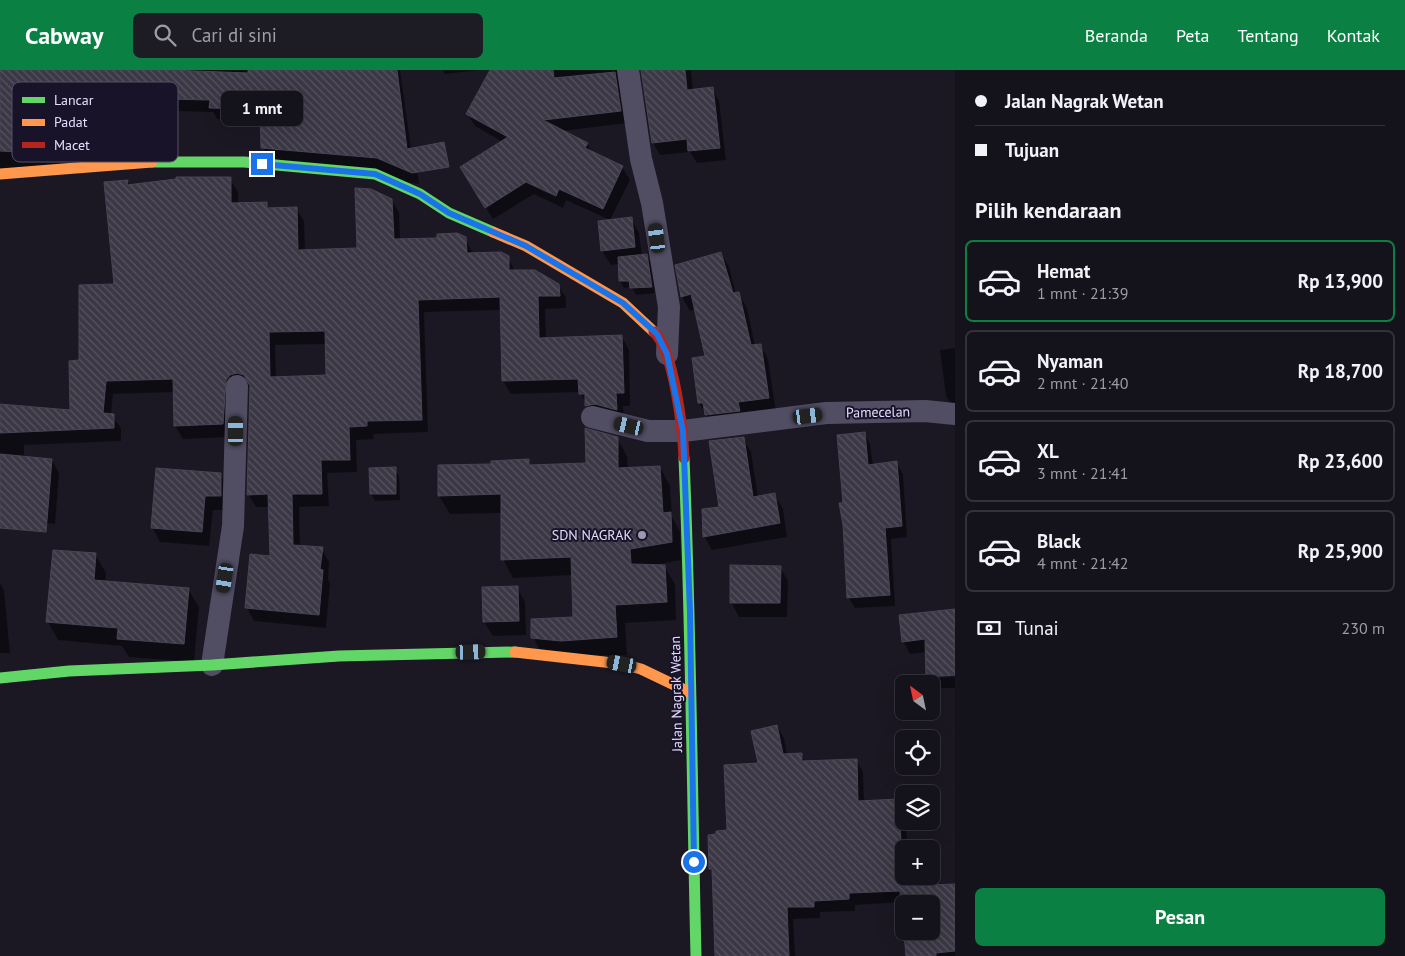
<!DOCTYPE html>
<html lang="id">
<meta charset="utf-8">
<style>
:root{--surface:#14121b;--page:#1d1b24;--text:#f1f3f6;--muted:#9d9ea3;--line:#33323a;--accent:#0b8043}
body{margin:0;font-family:"PT Sans",sans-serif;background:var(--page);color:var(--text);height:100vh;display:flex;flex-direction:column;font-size:19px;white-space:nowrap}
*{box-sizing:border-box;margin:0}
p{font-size:16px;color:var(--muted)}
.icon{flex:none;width:28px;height:28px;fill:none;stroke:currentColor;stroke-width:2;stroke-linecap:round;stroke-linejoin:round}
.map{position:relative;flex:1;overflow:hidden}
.details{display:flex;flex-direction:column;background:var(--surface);width:450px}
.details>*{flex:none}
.hud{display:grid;align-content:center;height:110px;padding:0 20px;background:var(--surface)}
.needle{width:32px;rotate:327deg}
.fabs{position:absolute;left:895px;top:605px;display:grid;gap:10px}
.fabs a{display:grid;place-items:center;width:45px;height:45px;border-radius:8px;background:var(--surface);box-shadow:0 5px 20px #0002,0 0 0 1px var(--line);font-size:25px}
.end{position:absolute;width:22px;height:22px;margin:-11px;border:6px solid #1a73e8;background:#fff;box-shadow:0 0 0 2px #fff}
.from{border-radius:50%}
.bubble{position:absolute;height:35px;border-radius:8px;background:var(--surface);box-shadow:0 5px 20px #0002,0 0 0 1px var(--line);font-size:16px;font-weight:700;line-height:35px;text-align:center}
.car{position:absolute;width:15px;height:30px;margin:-15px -8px;border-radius:6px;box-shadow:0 0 4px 1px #0007;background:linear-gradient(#222 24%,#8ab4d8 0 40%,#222 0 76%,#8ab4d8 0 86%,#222 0)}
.hud b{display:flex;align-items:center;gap:18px;height:48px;font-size:19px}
.hud b+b{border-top:1px solid var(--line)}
.hud i{width:12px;height:12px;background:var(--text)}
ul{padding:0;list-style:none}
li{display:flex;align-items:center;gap:15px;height:82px;margin:0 10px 8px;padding:0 10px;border:2px solid var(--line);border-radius:8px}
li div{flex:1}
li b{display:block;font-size:19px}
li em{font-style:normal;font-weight:700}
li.current{border-color:var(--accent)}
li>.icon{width:45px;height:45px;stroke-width:1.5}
h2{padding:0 20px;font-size:22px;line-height:60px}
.pay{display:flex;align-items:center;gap:12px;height:55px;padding:0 20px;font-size:19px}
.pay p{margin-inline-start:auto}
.action{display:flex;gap:10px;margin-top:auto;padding:10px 20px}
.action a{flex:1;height:58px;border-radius:8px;background:var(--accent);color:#fff;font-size:20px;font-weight:700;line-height:58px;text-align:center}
header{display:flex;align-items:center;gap:30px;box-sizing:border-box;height:70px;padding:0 25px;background:var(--accent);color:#fff}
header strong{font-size:24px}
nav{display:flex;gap:28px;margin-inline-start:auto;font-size:18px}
.search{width:350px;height:45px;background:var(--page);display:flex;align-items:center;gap:12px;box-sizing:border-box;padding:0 18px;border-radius:8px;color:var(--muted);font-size:19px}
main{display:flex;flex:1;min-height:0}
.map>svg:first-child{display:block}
.shadow{fill:#0007;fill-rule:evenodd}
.building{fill:url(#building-back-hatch);stroke:#494456;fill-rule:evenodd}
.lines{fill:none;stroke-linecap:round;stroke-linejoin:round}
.street{stroke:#514e64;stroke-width:22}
.fast{stroke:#63d668;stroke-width:11}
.slow{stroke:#ff974d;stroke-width:11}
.jam{stroke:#b3261e;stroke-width:11}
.route{stroke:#1a73e8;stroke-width:6}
.poi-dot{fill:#9e99b0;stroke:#181329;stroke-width:2}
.labels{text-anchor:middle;stroke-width:4;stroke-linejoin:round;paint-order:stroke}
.street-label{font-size:14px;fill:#e4defc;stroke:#181329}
.poi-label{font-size:14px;fill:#e4defc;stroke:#181329;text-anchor:end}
.key{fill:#181329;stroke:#555068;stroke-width:1}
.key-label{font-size:14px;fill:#e4defc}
</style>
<header>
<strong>Cabway</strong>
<div class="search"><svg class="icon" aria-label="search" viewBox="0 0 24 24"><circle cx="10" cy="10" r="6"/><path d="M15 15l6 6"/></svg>Cari di sini</div>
<nav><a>Beranda</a><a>Peta</a><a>Tentang</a><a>Kontak</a></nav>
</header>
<main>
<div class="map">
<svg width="955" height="886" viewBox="0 0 955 886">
<defs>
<pattern id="building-back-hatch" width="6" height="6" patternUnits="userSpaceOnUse" patternTransform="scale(1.25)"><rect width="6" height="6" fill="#3b3745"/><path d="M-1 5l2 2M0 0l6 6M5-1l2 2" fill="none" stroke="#575461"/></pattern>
</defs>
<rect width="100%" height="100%" fill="#1b1824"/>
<g class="shadow">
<polygon points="0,0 400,0 412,85 416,91 419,114 269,89 263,78 262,50 217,49 213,42 174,41 173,81 0,100"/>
<polygon points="443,0 480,0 445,4"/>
<polygon points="491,0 638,0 627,53 562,61 587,74 592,83 622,97 630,110 610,150 566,130 563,138 534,124 493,149 468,110 503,72 475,56 467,44"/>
<polygon points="641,0 691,0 693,21 712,18 719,31 726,90 697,93 690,82 660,85 653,73"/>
<path d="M 230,109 L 238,122 L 238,134 L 266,133 L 269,139 L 296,138 L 304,151 L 305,181 L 358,179 L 392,130 L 399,143 L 400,170 L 465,168 L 473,184 L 508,187 L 515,202 L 558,215 L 566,228 L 566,238 L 545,239 L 546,269 L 622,267 L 629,280 L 630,336 L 623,336 L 624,352 L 594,349 L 580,322 L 511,324 L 503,311 L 501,240 L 424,242 L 428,362 L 373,364 L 374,369 L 356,370 L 357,402 L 327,403 L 329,436 L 299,437 L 300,477 L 322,479 L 329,492 L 328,509 L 330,514 L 326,558 L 254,551 L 247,538 L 252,486 L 271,487 L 270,437 L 256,437 L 248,424 L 251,317 L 239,317 L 230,367 L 183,369 L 175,356 L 174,322 L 113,324 L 111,345 L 121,358 L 121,371 L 24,375 L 24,388 L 52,390 L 59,403 L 55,454 L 0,449 L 0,335 L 71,342 L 80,292 L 115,216 L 127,111 L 130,116 ZM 326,274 L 327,307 L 276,308 L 275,275 Z"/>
<polygon points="631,148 639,163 642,186 646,186 650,192 655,223 636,225 631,217 624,218 620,211 620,194 611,195 602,181 599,152"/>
<polygon points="721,183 729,197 736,224 738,223 747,238 755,276 760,275 768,289 776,342 714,359 699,333 707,287 696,239 690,241 682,227 677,196"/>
<polygon points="955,278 955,340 954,340 946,326 940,280"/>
<polygon points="864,363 870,374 873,396 896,393 903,404 907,467 891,469 895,536 855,538 848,527 841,434 845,434"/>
<polygon points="617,368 627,386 628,399 660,397 670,416 672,447 680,462 681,490 655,495 664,496 675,514 676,550 625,553 627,585 543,586 533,567 575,548 573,505 513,508 503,489 502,443 450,444 439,426 493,395 528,391 531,396 587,394"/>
<polygon points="743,368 751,382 758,427 774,424 783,439 787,467 712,480 704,466 720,438"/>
<polygon points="395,399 399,406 400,430 375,431 371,424"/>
<polygon points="221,404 229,419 228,440 213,440 209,476 160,472 152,457"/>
<polygon points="54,481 95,484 106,503 105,512 188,519 199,537 194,592 129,587 122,576 58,570 48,552"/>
<polygon points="780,497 788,511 787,547 739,547 731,532"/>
<polygon points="0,513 4,520 10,583 0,583"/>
<polygon points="517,517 525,532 526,565 493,566 484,552"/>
<polygon points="955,540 955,604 932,605 932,608 955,607 955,618 935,618 928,606 927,582 910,584 903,571"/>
<polygon points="777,656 784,668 787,685 801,684 806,693 856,690 863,702 864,732 899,730 904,739 904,751 906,751 907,779 904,779 904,806 908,806 909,817 955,815 955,886 907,886 931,861 931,834 903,832 855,835 855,841 820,842 820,848 793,849 795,886 716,886 714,804 711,799"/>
</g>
<g class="building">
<polygon points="0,0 170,0 248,3 248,0 397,0 407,79 444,72 449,97 412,103 377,88 261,78 260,39 209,38 210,30 168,29 167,69 129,68 129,78 57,84 0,81"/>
<polygon points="490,0 553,0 554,8 615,2 621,41 543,50 588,73 585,78 623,96 603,139 559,119 556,126 526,112 485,138 460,97 508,67 466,44"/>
<polygon points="641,0 685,0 687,20 713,17 720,78 688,81 687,69 652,73"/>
<path d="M 176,107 L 231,107 L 231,133 L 267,132 L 267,138 L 297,137 L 298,180 L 357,178 L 355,118 L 371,119 L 392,129 L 394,169 L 437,168 L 437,164 L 457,163 L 466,167 L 467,183 L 501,182 L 509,186 L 509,200 L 535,200 L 559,214 L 560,226 L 538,226 L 539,268 L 622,265 L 624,323 L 616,323 L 617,340 L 595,334 L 585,336 L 585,324 L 579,324 L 578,309 L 502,311 L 500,227 L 418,230 L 422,350 L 367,351 L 367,356 L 349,357 L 350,390 L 321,390 L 322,424 L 292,424 L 293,475 L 323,477 L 320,499 L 323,500 L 319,545 L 245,538 L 250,484 L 270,486 L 268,424 L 247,425 L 250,316 L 244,305 L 237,303 L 230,305 L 226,310 L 223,354 L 174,356 L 173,309 L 106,311 L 103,343 L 114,344 L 114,358 L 0,363 L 0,334 L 70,340 L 69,291 L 79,290 L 79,215 L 114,214 L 104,112 L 128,110 L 127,115 L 176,109 ZM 325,261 L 326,305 L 270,307 L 269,262 Z"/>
<polygon points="632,147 635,177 601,181 598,151"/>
<polygon points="721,182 733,223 739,222 751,275 761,274 769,328 738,332 740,341 705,345 703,333 698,333 692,288 705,286 691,224 681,227 675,195"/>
<polygon points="647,184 652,217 630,218 629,211 619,211 618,187"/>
<polygon points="585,358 618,367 618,398 660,396 663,443 671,442 672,472 630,479 631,494 665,495 667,532 615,535 617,567 561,571 531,568 531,549 573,547 571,487 501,490 501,424 438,426 438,395 491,394 491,391 529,389 529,395 586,393"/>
<polygon points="865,362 868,395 897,391 902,456 885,458 890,525 847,528 843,455 839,433 843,433 837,365"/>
<polygon points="744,367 753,427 775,423 780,453 703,467 702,439 719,437 709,371"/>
<polygon points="0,384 52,389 46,462 0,458"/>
<polygon points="396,397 396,424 370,424 369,398"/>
<polygon points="156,398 221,403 221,426 205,426 202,462 151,458"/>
<polygon points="53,480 96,483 94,510 189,518 184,574 117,569 118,558 46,552"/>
<polygon points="730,495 781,496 780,533 730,533"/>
<polygon points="518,516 519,551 483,552 482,517"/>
<polygon points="955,539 955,605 926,607 925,569 902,572 899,545"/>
<path d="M 777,655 L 783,684 L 802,683 L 802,691 L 857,689 L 858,731 L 899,729 L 903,816 L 955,814 L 955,881 L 936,883 L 936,886 L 906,886 L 900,821 L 849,823 L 849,829 L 814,831 L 814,837 L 787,837 L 789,886 L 715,886 L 712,799 L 709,799 L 708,765 L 716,764 L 716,761 L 727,760 L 724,695 L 758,693 L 751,661 ZM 904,834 L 931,834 L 931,861 L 904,861 Z"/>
</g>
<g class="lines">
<g class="street">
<polyline points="628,0 641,89 652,133 669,237 667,284"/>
<polyline points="592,347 648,361 683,361 826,343 925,341 955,344"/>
<polyline points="212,595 233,456 237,316"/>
</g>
<g class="fast">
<polyline points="152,92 244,92 375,104 420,124 449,143 493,162"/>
<path d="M 684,388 C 691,554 692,720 696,886"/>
<polyline points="0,608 69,601 212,595 339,586 515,582"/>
</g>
<g class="slow">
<polyline points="0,104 152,92"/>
<polyline points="493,162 526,176 623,233 654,262"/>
<polyline points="515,582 622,594 641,599 689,622"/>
</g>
<path class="jam" d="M 654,262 C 674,280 683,361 684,388"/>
</g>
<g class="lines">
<polyline class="route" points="262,94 375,104 420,124 449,143 526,176 623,233 657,264 667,284 683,361 690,541 694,792"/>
</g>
<circle class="poi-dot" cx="642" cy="465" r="5"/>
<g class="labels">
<g class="street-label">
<text transform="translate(878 342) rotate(-1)" y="5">Pamecelan</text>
<text transform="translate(676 624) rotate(-91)" y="5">Jalan Nagrak Wetan</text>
</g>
<g class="poi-label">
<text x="632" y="470">SDN NAGRAK</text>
</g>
</g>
<rect x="12" y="12" width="166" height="80" rx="8" class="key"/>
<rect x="22" y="27" width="23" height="6" fill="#63d668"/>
<rect x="22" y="49" width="23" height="7" fill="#ff974d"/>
<rect x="22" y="72" width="23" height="6" fill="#b3261e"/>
<g class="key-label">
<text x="54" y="35">Lancar</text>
<text x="54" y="57">Padat</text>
<text x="54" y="80">Macet</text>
</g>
</svg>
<div class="fabs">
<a><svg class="needle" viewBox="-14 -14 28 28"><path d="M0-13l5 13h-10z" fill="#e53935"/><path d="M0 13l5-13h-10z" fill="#9d9ea3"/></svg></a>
<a><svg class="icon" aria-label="locate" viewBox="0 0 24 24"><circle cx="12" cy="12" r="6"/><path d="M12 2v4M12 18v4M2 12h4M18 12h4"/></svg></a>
<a><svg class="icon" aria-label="layers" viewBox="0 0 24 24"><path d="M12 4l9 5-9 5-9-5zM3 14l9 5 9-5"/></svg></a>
<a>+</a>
<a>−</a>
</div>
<i class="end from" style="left:694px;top:792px"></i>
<i class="end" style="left:262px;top:94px"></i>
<div class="bubble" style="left:221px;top:21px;width:82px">1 mnt</div>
<i class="car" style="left:657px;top:168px;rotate:353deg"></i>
<i class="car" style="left:808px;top:346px;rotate:83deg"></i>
<i class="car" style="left:629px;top:356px;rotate:283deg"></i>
<i class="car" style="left:236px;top:361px;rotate:0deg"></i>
<i class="car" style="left:225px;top:508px;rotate:189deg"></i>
<i class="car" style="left:471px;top:582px;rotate:88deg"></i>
<i class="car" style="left:622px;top:594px;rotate:281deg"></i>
</div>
<section class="details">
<div class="hud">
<b><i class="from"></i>Jalan Nagrak Wetan</b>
<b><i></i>Tujuan</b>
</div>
<h2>Pilih kendaraan</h2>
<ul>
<li class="current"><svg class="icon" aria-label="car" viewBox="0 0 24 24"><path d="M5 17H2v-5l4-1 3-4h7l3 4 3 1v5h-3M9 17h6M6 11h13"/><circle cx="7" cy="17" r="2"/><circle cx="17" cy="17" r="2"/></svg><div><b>Hemat</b><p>1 mnt · 21:39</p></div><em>Rp 13,900</em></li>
<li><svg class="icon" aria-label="car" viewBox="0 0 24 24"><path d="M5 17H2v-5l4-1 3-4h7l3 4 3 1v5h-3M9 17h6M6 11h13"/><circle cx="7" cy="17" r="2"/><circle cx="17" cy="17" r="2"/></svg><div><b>Nyaman</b><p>2 mnt · 21:40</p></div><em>Rp 18,700</em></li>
<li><svg class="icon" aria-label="car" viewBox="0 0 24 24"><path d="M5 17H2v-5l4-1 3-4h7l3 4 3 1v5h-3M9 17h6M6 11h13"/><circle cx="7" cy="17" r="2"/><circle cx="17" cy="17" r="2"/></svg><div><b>XL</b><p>3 mnt · 21:41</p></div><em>Rp 23,600</em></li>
<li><svg class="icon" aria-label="car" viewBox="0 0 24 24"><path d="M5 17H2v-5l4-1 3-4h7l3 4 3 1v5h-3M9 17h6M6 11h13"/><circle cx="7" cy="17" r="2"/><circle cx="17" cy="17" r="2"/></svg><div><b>Black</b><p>4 mnt · 21:42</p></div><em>Rp 25,900</em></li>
</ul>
<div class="pay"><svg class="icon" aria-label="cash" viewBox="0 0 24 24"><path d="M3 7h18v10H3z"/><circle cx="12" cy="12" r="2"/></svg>Tunai<p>230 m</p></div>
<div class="action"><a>Pesan</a></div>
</section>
</main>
